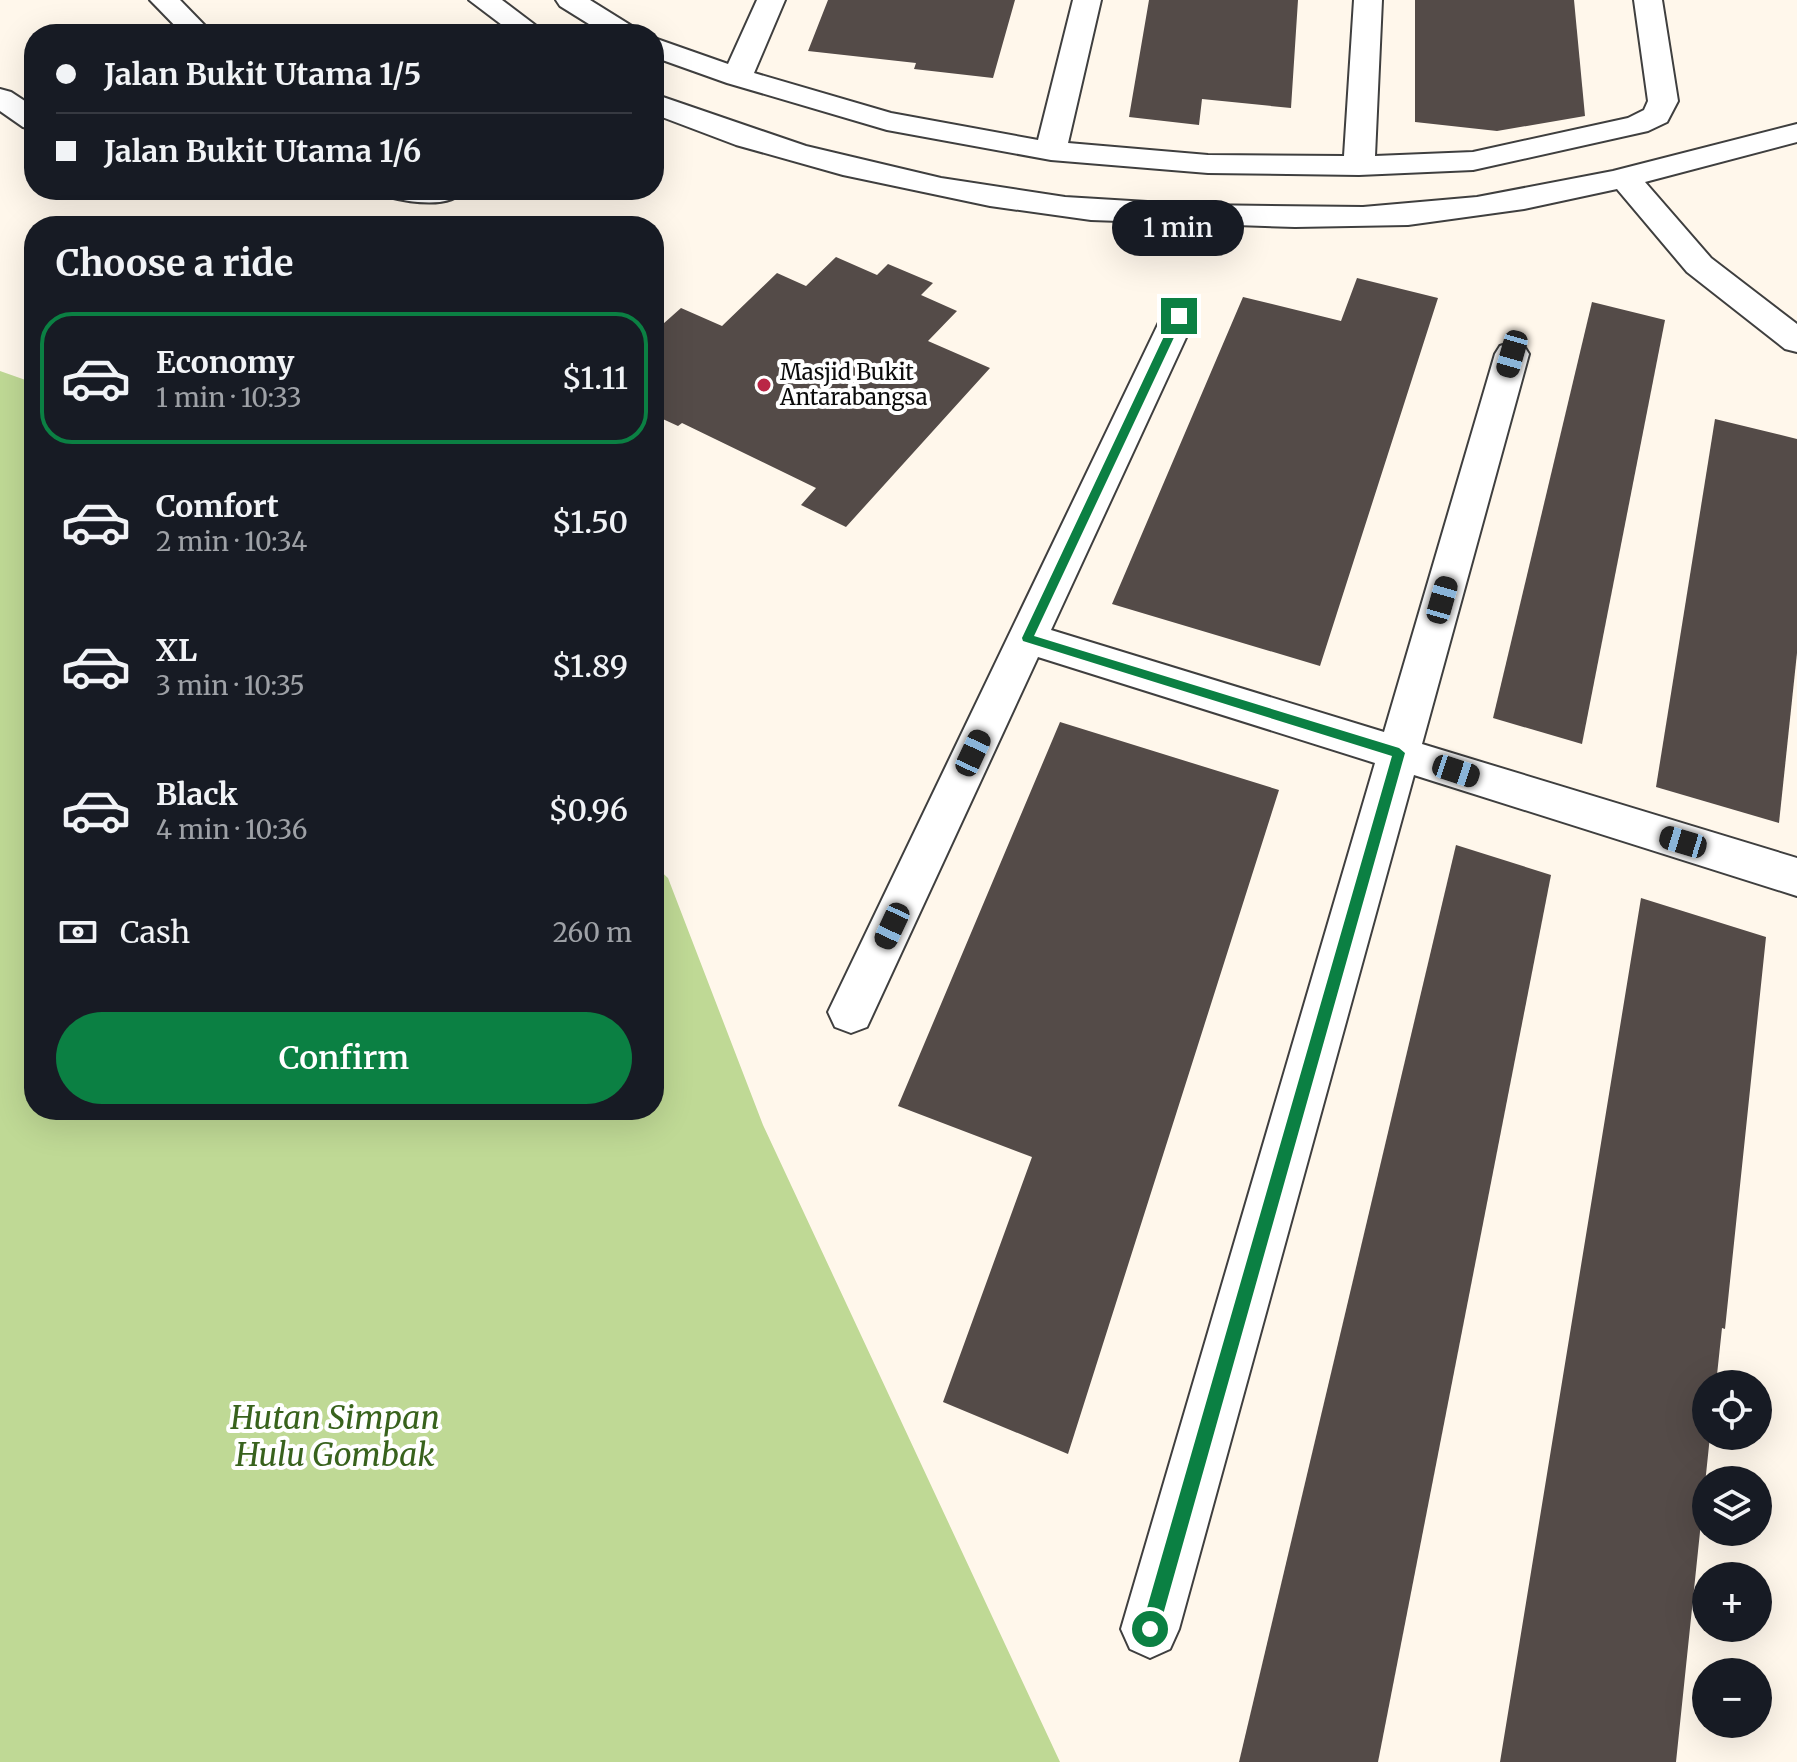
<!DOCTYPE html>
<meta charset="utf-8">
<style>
:root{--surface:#171b24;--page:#20242c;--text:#f1f3f6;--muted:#9ea1a6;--line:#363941;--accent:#0b8043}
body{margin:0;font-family:Merriweather,serif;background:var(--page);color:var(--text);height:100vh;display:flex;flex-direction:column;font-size:30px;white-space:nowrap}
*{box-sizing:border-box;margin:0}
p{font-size:26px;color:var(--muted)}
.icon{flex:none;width:44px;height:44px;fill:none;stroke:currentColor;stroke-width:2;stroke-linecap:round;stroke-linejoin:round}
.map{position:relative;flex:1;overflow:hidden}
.panel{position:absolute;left:24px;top:216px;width:640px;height:904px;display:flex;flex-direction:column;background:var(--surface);border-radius:32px;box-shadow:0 8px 32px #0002}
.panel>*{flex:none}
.top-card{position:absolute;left:24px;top:24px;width:640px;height:176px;border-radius:32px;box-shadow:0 8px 32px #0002;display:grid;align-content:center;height:176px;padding:0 32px;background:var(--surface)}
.buttons{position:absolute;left:1692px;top:1370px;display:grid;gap:16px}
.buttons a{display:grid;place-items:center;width:80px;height:80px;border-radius:50%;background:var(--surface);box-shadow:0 8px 32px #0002;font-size:40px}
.end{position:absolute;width:36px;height:36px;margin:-18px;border:10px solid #0b8043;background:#fff;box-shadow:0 0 0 4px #fff}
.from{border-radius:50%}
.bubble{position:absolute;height:56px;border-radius:28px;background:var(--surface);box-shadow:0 8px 32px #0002;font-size:26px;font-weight:600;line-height:56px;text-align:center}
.car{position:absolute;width:24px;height:48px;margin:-24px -12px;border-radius:10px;box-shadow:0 0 6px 2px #0007;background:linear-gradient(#222 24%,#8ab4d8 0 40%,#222 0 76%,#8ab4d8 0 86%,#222 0)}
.top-card b{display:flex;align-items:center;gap:28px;height:76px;font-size:30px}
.top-card b+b{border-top:2px solid var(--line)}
.top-card i{width:20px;height:20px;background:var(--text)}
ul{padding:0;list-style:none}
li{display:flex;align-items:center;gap:24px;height:132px;margin:0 16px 12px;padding:0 16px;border:4px solid transparent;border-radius:32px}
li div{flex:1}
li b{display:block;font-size:30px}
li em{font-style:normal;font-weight:600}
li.current{border-color:var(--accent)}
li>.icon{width:72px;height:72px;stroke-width:1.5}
h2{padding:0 32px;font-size:36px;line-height:96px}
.pay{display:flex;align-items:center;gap:20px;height:88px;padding:0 32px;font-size:30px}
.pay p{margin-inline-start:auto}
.primary-button{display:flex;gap:16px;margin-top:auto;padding:16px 32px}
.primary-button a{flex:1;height:92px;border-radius:48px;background:var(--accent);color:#fff;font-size:32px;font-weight:600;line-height:92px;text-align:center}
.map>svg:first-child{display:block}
.forest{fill:#bfd995}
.building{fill:#544b48}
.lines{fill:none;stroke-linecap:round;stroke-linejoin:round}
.street-casing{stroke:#3f3f3f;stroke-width:4}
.street{fill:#fff;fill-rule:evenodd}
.route{fill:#0b8043}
.poi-dot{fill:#ba2646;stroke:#fff;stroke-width:3}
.labels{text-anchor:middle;stroke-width:8;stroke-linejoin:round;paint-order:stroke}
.far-poi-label{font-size:22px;fill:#0c0c0c;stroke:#fff;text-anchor:start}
.near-park-label{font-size:32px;font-style:italic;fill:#38621d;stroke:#fff}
</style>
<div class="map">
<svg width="1797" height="1762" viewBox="0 0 1797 1762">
<rect width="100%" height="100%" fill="#fff7eb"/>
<polygon class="forest" points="0,371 34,383 34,1110 654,1110 654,865 668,878 763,1125 1060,1762 0,1762"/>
<g class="building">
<polygon points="828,0 1015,0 993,78 914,69 916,63 808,51"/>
<polygon points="1149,0 1298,0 1291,108 1202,99 1199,125 1129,117"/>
<polygon points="1415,0 1574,0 1585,116 1497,131 1415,122"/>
<polygon points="836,257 877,275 888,264 933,283 921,295 957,311 928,341 990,368 846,527 801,505 816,488 682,423 678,426 654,415 654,332 681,308 722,326 777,273 806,286"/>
<polygon points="1357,278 1438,298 1320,666 1112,604 1243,297 1341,321"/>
<polygon points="1592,302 1665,320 1582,744 1493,718"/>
<polygon points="1715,419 1797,439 1797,653 1779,823 1656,787"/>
<polygon points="1060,722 1279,790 1068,1454 943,1402 1032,1157 898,1106"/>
<polygon points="1456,845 1551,875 1378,1762 1239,1762"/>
<polygon points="1641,898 1766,937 1725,1329 1722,1328 1716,1384 1706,1384 1706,1436 1710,1436 1676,1762 1500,1762"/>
</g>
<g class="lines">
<g class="street-casing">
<g id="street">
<polygon points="150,0 180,0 213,34 183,34"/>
<polygon points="469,0 502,0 547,34 514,34"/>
<polygon points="556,0 590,0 635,28 639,34 605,34 560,6"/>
<polygon points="757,0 785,0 754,73 891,113 1038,140 1073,0 1101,0 1068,143 1208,155 1344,156 1354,0 1382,0 1375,156 1473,152 1628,118 1644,110 1648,101 1634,0 1662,0 1678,101 1667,122 1648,131 1473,170 1359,175 1208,173 1051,160 887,130 727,83 654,57 654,38 728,64"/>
<polygon points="0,89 11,92 34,107 34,130 23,127 0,111"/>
<polygon points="654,94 806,146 941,178 1065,197 1197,205 1363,207 1477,197 1613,171 1797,124 1797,142 1645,182 1711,258 1797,324 1797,352 1785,349 1687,272 1617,189 1524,209 1408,225 1295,227 1091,220 990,206 843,175 736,145 654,114"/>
<path d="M 384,190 L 464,190 C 451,209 409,202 389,197 Z"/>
<polygon points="1179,305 1191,308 1196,316 1051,630 1384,732 1495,354 1500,346 1512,342 1524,346 1529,354 1422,744 1797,858 1797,896 1414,775 1179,1629 1170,1649 1150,1658 1130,1649 1121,1629 1375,763 1038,657 867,1027 851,1033 835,1027 828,1012 1162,316 1167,308"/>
</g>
</g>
<use href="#street" class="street"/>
</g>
<polygon class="route" points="1175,313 1184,316 1034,636 1399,748 1405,753 1159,1629 1156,1635 1150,1637 1144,1635 1141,1629 1392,756 1023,641 1022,638"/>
<circle class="poi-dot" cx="764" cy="385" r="8"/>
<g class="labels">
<g class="far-poi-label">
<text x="780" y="380">Masjid Bukit<tspan x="780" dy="25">Antarabangsa</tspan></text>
</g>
<g class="near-park-label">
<text x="335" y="1429">Hutan Simpan<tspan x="335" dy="37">Hulu Gombak</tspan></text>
</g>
</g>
</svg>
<div class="buttons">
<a><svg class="icon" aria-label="locate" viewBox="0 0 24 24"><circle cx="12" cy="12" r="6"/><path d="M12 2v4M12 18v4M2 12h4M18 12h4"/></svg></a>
<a><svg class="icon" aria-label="layers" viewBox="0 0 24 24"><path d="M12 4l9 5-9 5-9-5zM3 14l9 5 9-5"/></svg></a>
<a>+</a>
<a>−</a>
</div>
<i class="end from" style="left:1150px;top:1629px"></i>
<i class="end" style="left:1179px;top:316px"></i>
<div class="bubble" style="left:1112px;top:200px;width:132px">1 min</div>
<i class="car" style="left:1512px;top:354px;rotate:196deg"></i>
<i class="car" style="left:1442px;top:600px;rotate:16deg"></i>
<i class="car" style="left:973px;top:753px;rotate:25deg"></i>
<i class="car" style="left:1456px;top:771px;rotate:108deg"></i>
<i class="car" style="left:1683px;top:842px;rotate:287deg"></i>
<i class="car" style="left:892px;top:926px;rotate:205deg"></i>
<div class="top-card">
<b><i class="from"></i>Jalan Bukit Utama 1/5</b>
<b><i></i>Jalan Bukit Utama 1/6</b>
</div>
<section class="panel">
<h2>Choose a ride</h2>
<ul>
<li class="current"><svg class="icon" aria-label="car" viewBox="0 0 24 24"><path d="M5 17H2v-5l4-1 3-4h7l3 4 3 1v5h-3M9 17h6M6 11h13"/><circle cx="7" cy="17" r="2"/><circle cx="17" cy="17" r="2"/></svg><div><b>Economy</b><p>1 min · 10:33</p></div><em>$1.11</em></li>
<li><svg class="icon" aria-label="car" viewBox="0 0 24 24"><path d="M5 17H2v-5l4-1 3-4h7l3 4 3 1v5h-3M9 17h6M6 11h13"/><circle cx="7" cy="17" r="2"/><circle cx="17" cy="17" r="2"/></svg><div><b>Comfort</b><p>2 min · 10:34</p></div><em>$1.50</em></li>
<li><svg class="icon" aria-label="car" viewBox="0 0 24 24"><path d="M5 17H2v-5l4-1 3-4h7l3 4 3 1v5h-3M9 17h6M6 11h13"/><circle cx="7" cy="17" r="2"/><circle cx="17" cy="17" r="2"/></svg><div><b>XL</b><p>3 min · 10:35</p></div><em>$1.89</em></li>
<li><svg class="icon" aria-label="car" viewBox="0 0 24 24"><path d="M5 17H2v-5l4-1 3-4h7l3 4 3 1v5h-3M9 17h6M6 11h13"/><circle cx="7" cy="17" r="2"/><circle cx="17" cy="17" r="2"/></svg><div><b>Black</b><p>4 min · 10:36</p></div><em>$0.96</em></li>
</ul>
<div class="pay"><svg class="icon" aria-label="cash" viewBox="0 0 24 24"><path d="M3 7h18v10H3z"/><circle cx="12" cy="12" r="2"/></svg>Cash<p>260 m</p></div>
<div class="primary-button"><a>Confirm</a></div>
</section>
</div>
